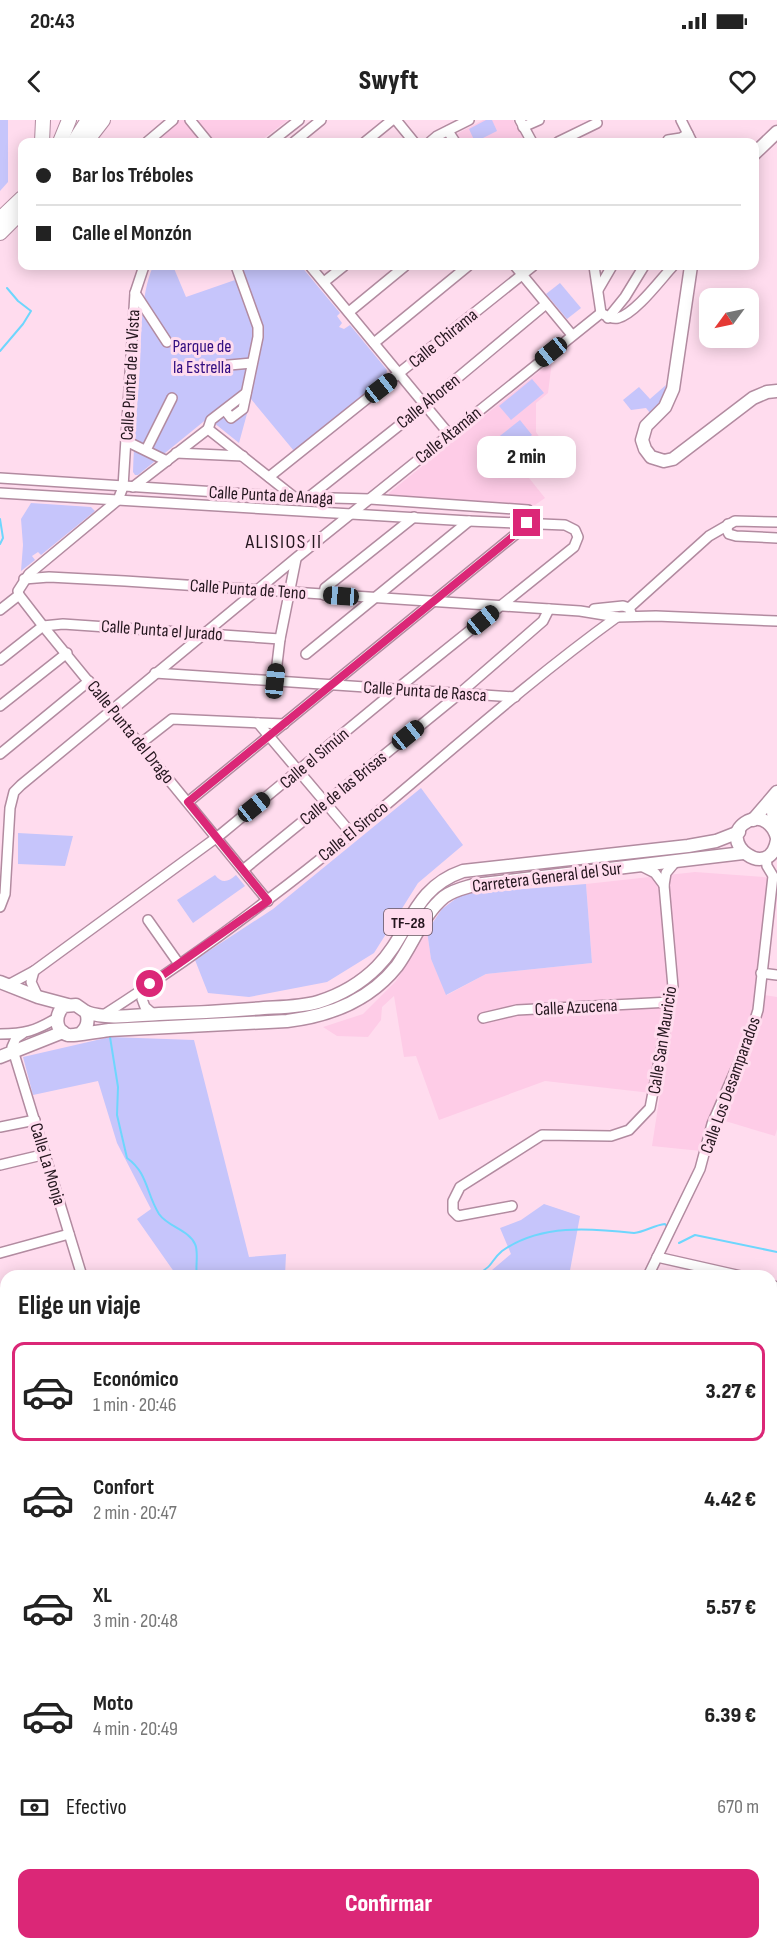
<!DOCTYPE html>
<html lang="es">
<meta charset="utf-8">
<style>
:root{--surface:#fff;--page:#f2f2f2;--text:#222;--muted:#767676;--line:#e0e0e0;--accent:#db2777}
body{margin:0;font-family:"Sofia Sans Condensed",sans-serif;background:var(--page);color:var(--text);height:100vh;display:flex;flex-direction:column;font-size:22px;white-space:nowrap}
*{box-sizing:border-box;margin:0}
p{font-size:20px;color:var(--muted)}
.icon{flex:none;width:33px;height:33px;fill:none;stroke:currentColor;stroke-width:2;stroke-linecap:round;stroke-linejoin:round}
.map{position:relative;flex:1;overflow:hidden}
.sheet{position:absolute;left:0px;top:1150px;width:777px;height:680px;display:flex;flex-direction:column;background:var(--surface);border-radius:18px 18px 0 0;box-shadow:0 3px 15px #0003}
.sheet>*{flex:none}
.guide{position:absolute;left:18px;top:18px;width:741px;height:132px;border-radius:12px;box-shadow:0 3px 15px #0003;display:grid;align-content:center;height:132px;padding:0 18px;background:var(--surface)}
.needle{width:39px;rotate:237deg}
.controls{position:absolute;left:699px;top:168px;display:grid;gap:12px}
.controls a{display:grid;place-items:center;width:60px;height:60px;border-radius:12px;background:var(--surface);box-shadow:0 3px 15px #0003;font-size:30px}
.end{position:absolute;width:27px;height:27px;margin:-14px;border:8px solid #db2777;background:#fff;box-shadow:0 0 0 3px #fff}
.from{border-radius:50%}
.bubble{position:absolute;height:42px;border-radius:12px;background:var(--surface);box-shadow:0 3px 15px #0003;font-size:20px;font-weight:800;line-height:42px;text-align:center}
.car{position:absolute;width:18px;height:36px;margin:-18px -9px;border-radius:8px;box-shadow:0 0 4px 2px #0007;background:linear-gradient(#222 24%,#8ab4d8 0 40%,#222 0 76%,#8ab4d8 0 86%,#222 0)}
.guide b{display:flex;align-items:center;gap:21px;height:57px;font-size:22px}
.guide b+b{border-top:2px solid var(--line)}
.guide i{width:15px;height:15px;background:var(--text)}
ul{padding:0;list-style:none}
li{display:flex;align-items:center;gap:18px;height:99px;margin:0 12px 9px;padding:0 6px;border:3px solid transparent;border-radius:12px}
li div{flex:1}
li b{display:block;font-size:22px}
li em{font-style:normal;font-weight:800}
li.active{border-color:var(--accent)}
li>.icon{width:54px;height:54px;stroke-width:1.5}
h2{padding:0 18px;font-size:27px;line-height:72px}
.pay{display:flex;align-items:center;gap:15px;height:66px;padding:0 18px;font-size:22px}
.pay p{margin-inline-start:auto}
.cta{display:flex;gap:12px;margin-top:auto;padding:12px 18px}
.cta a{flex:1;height:69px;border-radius:12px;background:var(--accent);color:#fff;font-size:24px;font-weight:800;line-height:69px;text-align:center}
.status{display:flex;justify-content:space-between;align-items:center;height:42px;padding:0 30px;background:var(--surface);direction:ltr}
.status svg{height:16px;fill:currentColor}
header{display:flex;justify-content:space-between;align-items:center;height:78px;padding:0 18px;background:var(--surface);font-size:27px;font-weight:800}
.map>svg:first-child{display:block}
.built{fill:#fecce7}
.green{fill:#c6c5fb}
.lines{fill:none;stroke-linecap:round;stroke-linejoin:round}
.stream{stroke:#6ed6fd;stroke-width:2}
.minor-casing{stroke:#b28ba0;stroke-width:12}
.major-casing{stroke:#b28ba0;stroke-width:15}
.highway-casing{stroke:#b28ba0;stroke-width:16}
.minor{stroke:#fff;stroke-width:9}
.major{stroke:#fff;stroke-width:12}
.highway{stroke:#fff;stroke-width:14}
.route{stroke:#db2777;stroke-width:8}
.labels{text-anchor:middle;stroke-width:6;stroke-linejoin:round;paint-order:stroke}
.shield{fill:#ffdcee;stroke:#66515c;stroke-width:1.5}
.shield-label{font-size:16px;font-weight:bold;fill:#24161e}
.street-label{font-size:18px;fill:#24161e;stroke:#ffdcee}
.park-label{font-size:18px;fill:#310d80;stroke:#ffdcee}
.neighbourhood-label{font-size:20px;letter-spacing:1.5px;fill:#24161e;stroke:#ffdcee}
</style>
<div class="status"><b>20:43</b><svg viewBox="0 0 49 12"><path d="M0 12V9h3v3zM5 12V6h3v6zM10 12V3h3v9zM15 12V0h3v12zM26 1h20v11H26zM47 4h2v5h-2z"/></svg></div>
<header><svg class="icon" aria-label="back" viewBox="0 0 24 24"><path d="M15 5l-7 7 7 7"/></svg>Swyft<svg class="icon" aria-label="heart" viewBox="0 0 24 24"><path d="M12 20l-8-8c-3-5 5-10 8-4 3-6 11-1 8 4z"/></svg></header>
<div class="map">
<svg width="777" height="1829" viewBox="0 0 777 1829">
<rect width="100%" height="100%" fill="#ffdcee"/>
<g class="built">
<polygon points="169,0 288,0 259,22 142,22"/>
<polygon points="483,0 514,0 513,1 526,22 457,22 453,16"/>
<polygon points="552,241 548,273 536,283 536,312 540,318 529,327 529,358 545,378 535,385 389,376 389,373"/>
<polygon points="695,752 777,758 777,778 764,875 777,877 777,1009 775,1016 712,997 701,1031 652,1026 660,974 545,961 439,1000 416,936 404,937 394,876 382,887 381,900 368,917 337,916 323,907 363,894 396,861 427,811 431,839 447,875 486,854 592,843 586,764"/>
</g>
<g class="green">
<polygon points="0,0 8,0 8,62 0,71"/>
<polygon points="486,0 492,0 497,11 475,22 469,9"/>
<path d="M 153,146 L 173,146 L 186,177 L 235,160 L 230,146 L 301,146 L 340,193 L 337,196 L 342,203 L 339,207 L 344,209 L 350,205 L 387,250 L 386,256 L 294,331 L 251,279 L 239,323 L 208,298 L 138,355 L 135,355 L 133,352 C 134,317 138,281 140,246 C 142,211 140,178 153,146 Z"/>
<polygon points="560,163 581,188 567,199 546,174"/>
<polygon points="532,259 544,273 511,300 499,286"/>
<polygon points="666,265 664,276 651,294 646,288 631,290 623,280 639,267 650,279"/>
<polygon points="520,300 532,315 499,341 487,326"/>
<polygon points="31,383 91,387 95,391 41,435 38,432 32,436 35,440 21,451 23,425 21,399"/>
<polygon points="421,668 463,725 418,763 374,833 327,862 249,877 208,873 195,840 273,789"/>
<polygon points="18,713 73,716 65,746 18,744"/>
<path d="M 215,755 C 222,764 228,762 236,755 L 245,766 L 193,803 L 177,780 Z"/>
<polygon points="586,764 592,843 486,854 446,875 431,839 427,811 442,789 462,774"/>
<polygon points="110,917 194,920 249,1137 286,1134 285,1156 177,1156 137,1099 151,1089 117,1023 98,961 33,975 23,937"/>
<polygon points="544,1084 580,1096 569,1156 485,1156 511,1134 500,1108 521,1100"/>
<polygon points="6,1210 6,1299 0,1306 0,1212"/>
<polygon points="771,1316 777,1317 777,1424 771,1424"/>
<polygon points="0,1487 6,1540 6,1578 0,1578"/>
</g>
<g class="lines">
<g class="stream">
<polyline points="0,231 23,204 31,191 18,181 7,168"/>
<polyline points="0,399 3,418 0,424"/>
<path d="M 110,917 L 118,967 L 117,995 L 127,1038 C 148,1053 146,1073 159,1094 C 168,1107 189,1110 195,1124 C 199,1132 195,1147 197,1156"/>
<polyline points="679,1123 695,1115 777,1132"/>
<path d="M 475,1156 C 479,1153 486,1150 490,1145 C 494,1140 496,1136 502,1131 C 540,1104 590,1108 634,1113 C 645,1112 654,1105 665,1104 L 668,1108"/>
<polyline points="0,1411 6,1410"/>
<polyline points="0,1554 1,1559 0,1564"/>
<polyline points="0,1617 1,1614"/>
<polyline points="0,1769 6,1778"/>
<polyline points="14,1829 16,1824"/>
</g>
<g class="minor-casing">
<g id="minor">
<polyline points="190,0 208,22"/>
<polyline points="396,0 414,22"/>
<polyline points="520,0 532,22"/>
<polyline points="681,0 692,22"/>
<polyline points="523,7 539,0"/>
<polyline points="448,11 455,22"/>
<polyline points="668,20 681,18 688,14"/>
<polyline points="147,22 173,0"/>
<polyline points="271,22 299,0"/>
<polyline points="294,22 321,0"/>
<polyline points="365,22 392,0"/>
<polyline points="430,22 437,16 469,0"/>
<polyline points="558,22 597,3"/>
<polyline points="144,146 135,173 123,367 118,380 29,454 18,471 19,475 43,506 268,781"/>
<polyline points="310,146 449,314"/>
<polyline points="515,146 572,215"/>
<path d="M 594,146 L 601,193 C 607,196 611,199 618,198 C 635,194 661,159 673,146"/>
<polyline points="324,162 344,146"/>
<polyline points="598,170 612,146"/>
<polyline points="135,173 167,222"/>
<polyline points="349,192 405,146"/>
<polyline points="608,198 625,177 644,146"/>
<polyline points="374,223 468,146"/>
<polyline points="218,246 252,243"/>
<polyline points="225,290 231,298 243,289 258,217 258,207 236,146"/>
<polyline points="208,309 211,300 246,273"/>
<polyline points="126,321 167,341"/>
<polyline points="146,330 172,278"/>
<polyline points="176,333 243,336"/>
<polyline points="269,357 533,146"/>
<polyline points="0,358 294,377 370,379 528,390 531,398 522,409 188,682"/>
<polyline points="133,367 208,309 294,377"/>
<polyline points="0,373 469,401 565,405 575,410 578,417 574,427 397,569 220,715 34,851 8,865"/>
<polyline points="309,377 425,285 546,184"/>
<polyline points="728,404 727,410 729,414 736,416 777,418"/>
<polyline points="24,459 49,457 125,461 580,491 617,497 656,496 777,501"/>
<polyline points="324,475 325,468 414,397"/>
<polyline points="629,488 709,416 735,401 777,402"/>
<polyline points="594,489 623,486 629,488 631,493"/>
<polyline points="0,490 19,475"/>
<polyline points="306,534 469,401"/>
<polyline points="0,540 43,506 63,504 280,519"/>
<polyline points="155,553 515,577"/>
<polyline points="275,561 280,519 296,439"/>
<polyline points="0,586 67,533"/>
<polyline points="258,603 351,713"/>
<polyline points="140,624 172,599 284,604"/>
<polyline points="0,634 89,561"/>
<polyline points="641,746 655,753 664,765"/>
<polyline points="243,750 459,574 543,501 549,489"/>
<polyline points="0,787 5,774 10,688 14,672 21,665 296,438 601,193"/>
<polyline points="148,800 179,844"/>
<polyline points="34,851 31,862 38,877"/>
<polyline points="761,853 777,855"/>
<polyline points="149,867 142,879 145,887 153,894"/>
<path d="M 102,896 C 158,860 213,822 266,781 C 387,691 495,585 617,497"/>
<polyline points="483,898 517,890 670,882"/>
<path d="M 0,914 C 25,914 35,911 57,898"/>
<polyline points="22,914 16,918 12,927 82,1156"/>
<polyline points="0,1007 35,1000"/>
<polyline points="0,1045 46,1034"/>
<polyline points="512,1086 458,1096 453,1091 453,1081 460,1067 542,1015 611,1016 629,1010 650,988 673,867 664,765 666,753 676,741"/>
<polyline points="0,1133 69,1114"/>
<polyline points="657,1137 741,1156"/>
<polyline points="648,1156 700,1049 712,1004 749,919 758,890 773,756 767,746 766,737"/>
<polyline points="771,1165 777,1167"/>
<polyline points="771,1235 777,1235"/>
<polyline points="771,1306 777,1306"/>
<polyline points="771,1526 777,1530"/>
<polyline points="771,1535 777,1540"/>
<polyline points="771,1549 777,1547"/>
<polyline points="0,1592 6,1592"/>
<polyline points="771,1602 777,1600"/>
<polyline points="771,1656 777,1654"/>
<polyline points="771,1675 777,1673"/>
<polyline points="771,1730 777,1728"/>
<polyline points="771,1782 777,1780"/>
<polyline points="222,1824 224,1829"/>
<polyline points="626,1824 628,1829"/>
<polyline points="766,1824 768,1829"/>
<polyline points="147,1828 154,1824"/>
<polyline points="101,1829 106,1824"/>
<polyline points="280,1829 294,1824"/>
<polyline points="332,1829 347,1824"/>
<polyline points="393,1829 394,1824"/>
<polyline points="489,1829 503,1824"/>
<polyline points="639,1829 653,1824"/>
</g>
</g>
<g class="major-casing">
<g id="major">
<polyline points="754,34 777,12"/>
<polyline points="691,146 673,269 665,287 646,306 642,320 645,329 651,337 664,341 673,339 753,278 767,272 777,271"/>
<polyline points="753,700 777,672"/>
<polyline points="775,710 773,692 777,679"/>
<path d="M 777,718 C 774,705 762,694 748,701 C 713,720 770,764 777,720"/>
<polyline points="0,862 38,877 68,885"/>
<path d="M 86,892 C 109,900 135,895 159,894 C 194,893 229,891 264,888 C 282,887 301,887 318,882 C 340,875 361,863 377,847 C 411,813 411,769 463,751 L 688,726 L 716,721 L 739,712"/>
<path d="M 81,913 C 88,907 89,900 86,892 L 76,885 L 64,886 C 55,894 54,911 68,915 C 73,916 101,911 109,910 C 168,907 228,904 287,901 C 329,896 370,880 397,846 C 413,824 423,794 444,777 C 453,770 464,768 474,765 L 743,733"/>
<polyline points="0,937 63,912"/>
</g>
</g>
<g class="highway-casing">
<g id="highway">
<polyline points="42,22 43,0"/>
<polyline points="60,22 69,0"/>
<polyline points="74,22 88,0"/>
<polyline points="86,22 103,0"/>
<polyline points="0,99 22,78"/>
<polyline points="0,113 22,91"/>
</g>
</g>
<use href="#minor" class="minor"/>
<use href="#major" class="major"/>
<use href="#highway" class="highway"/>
</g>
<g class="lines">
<polyline class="route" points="150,864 268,781 188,682 522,409 527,403"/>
</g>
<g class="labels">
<rect class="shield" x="384" y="789" width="48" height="26" rx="4.5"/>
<g class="shield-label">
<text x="408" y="808">TF-28</text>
</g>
<g class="street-label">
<text transform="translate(443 218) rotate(-39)" y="6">Calle Chirama</text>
<text transform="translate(130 255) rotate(-87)" y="6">Calle Punta de la Vista</text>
<text transform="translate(428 281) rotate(-39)" y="6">Calle Ahoren</text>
<text transform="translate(448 315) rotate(-39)" y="6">Calle Atamán</text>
<text transform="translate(271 375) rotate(3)" y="6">Calle Punta de Anaga</text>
<text transform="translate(248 469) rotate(4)" y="6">Calle Punta de Teno</text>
<text transform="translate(162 510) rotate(4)" y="6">Calle Punta el Jurado</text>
<text transform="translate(425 571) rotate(4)" y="6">Calle Punta de Rasca</text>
<text transform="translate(131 612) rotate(51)" y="6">Calle Punta del Drago</text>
<text transform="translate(314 638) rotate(-40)" y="6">Calle el Simún</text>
<text transform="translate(343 668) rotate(-39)" y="6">Calle de las Brisas</text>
<text transform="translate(353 711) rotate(-39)" y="6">Calle El Siroco</text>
<text transform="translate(547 757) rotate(-7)" y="6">Carretera General del Sur</text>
<text transform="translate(576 887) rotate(-3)" y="6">Calle Azucena</text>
<text transform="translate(662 920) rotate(-81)" y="6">Calle San Mauricio</text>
<text transform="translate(730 965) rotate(-70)" y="6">Calle Los Desamparados</text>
<text transform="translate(48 1044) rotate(73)" y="6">Calle La Monja</text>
</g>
<g class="park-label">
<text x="202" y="232">Parque de<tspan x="202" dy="21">la Estrella</tspan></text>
</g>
<g class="neighbourhood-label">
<text x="284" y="428">ALISIOS II</text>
</g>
</g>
</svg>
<div class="controls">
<a><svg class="needle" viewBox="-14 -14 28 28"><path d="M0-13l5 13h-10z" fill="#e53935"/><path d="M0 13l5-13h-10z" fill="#767676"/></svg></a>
</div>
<i class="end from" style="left:150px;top:864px"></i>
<i class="end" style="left:527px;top:403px"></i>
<div class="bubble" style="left:477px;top:316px;width:99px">2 min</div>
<i class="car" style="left:551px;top:232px;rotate:231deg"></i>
<i class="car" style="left:381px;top:268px;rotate:52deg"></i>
<i class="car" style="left:341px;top:476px;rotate:274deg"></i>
<i class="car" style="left:483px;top:500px;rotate:51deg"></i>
<i class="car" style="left:275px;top:561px;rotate:6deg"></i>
<i class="car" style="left:408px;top:615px;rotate:51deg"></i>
<i class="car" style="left:254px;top:687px;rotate:51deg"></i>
<div class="guide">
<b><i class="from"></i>Bar los Tréboles</b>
<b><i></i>Calle el Monzón</b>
</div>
<section class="sheet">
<h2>Elige un viaje</h2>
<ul>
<li class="active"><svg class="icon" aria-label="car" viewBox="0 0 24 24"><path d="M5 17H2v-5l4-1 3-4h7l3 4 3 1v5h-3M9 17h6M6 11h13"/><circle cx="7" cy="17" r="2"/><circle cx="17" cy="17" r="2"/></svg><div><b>Económico</b><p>1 min · 20:46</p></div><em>3.27 €</em></li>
<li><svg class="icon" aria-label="car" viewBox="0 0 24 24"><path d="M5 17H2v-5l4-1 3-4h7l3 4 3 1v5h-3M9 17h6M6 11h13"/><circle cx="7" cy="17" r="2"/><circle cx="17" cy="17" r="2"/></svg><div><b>Confort</b><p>2 min · 20:47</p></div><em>4.42 €</em></li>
<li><svg class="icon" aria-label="car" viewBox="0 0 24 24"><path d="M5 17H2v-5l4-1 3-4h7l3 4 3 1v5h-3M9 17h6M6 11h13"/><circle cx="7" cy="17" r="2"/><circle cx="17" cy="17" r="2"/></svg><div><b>XL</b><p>3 min · 20:48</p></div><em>5.57 €</em></li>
<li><svg class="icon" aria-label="car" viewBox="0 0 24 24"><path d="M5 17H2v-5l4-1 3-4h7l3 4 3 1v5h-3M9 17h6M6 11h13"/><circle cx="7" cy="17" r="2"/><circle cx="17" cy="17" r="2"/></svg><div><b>Moto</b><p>4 min · 20:49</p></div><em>6.39 €</em></li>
</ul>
<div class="pay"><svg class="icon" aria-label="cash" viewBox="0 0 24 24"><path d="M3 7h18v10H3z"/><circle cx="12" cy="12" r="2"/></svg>Efectivo<p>670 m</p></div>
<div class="cta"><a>Confirmar</a></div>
</section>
</div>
